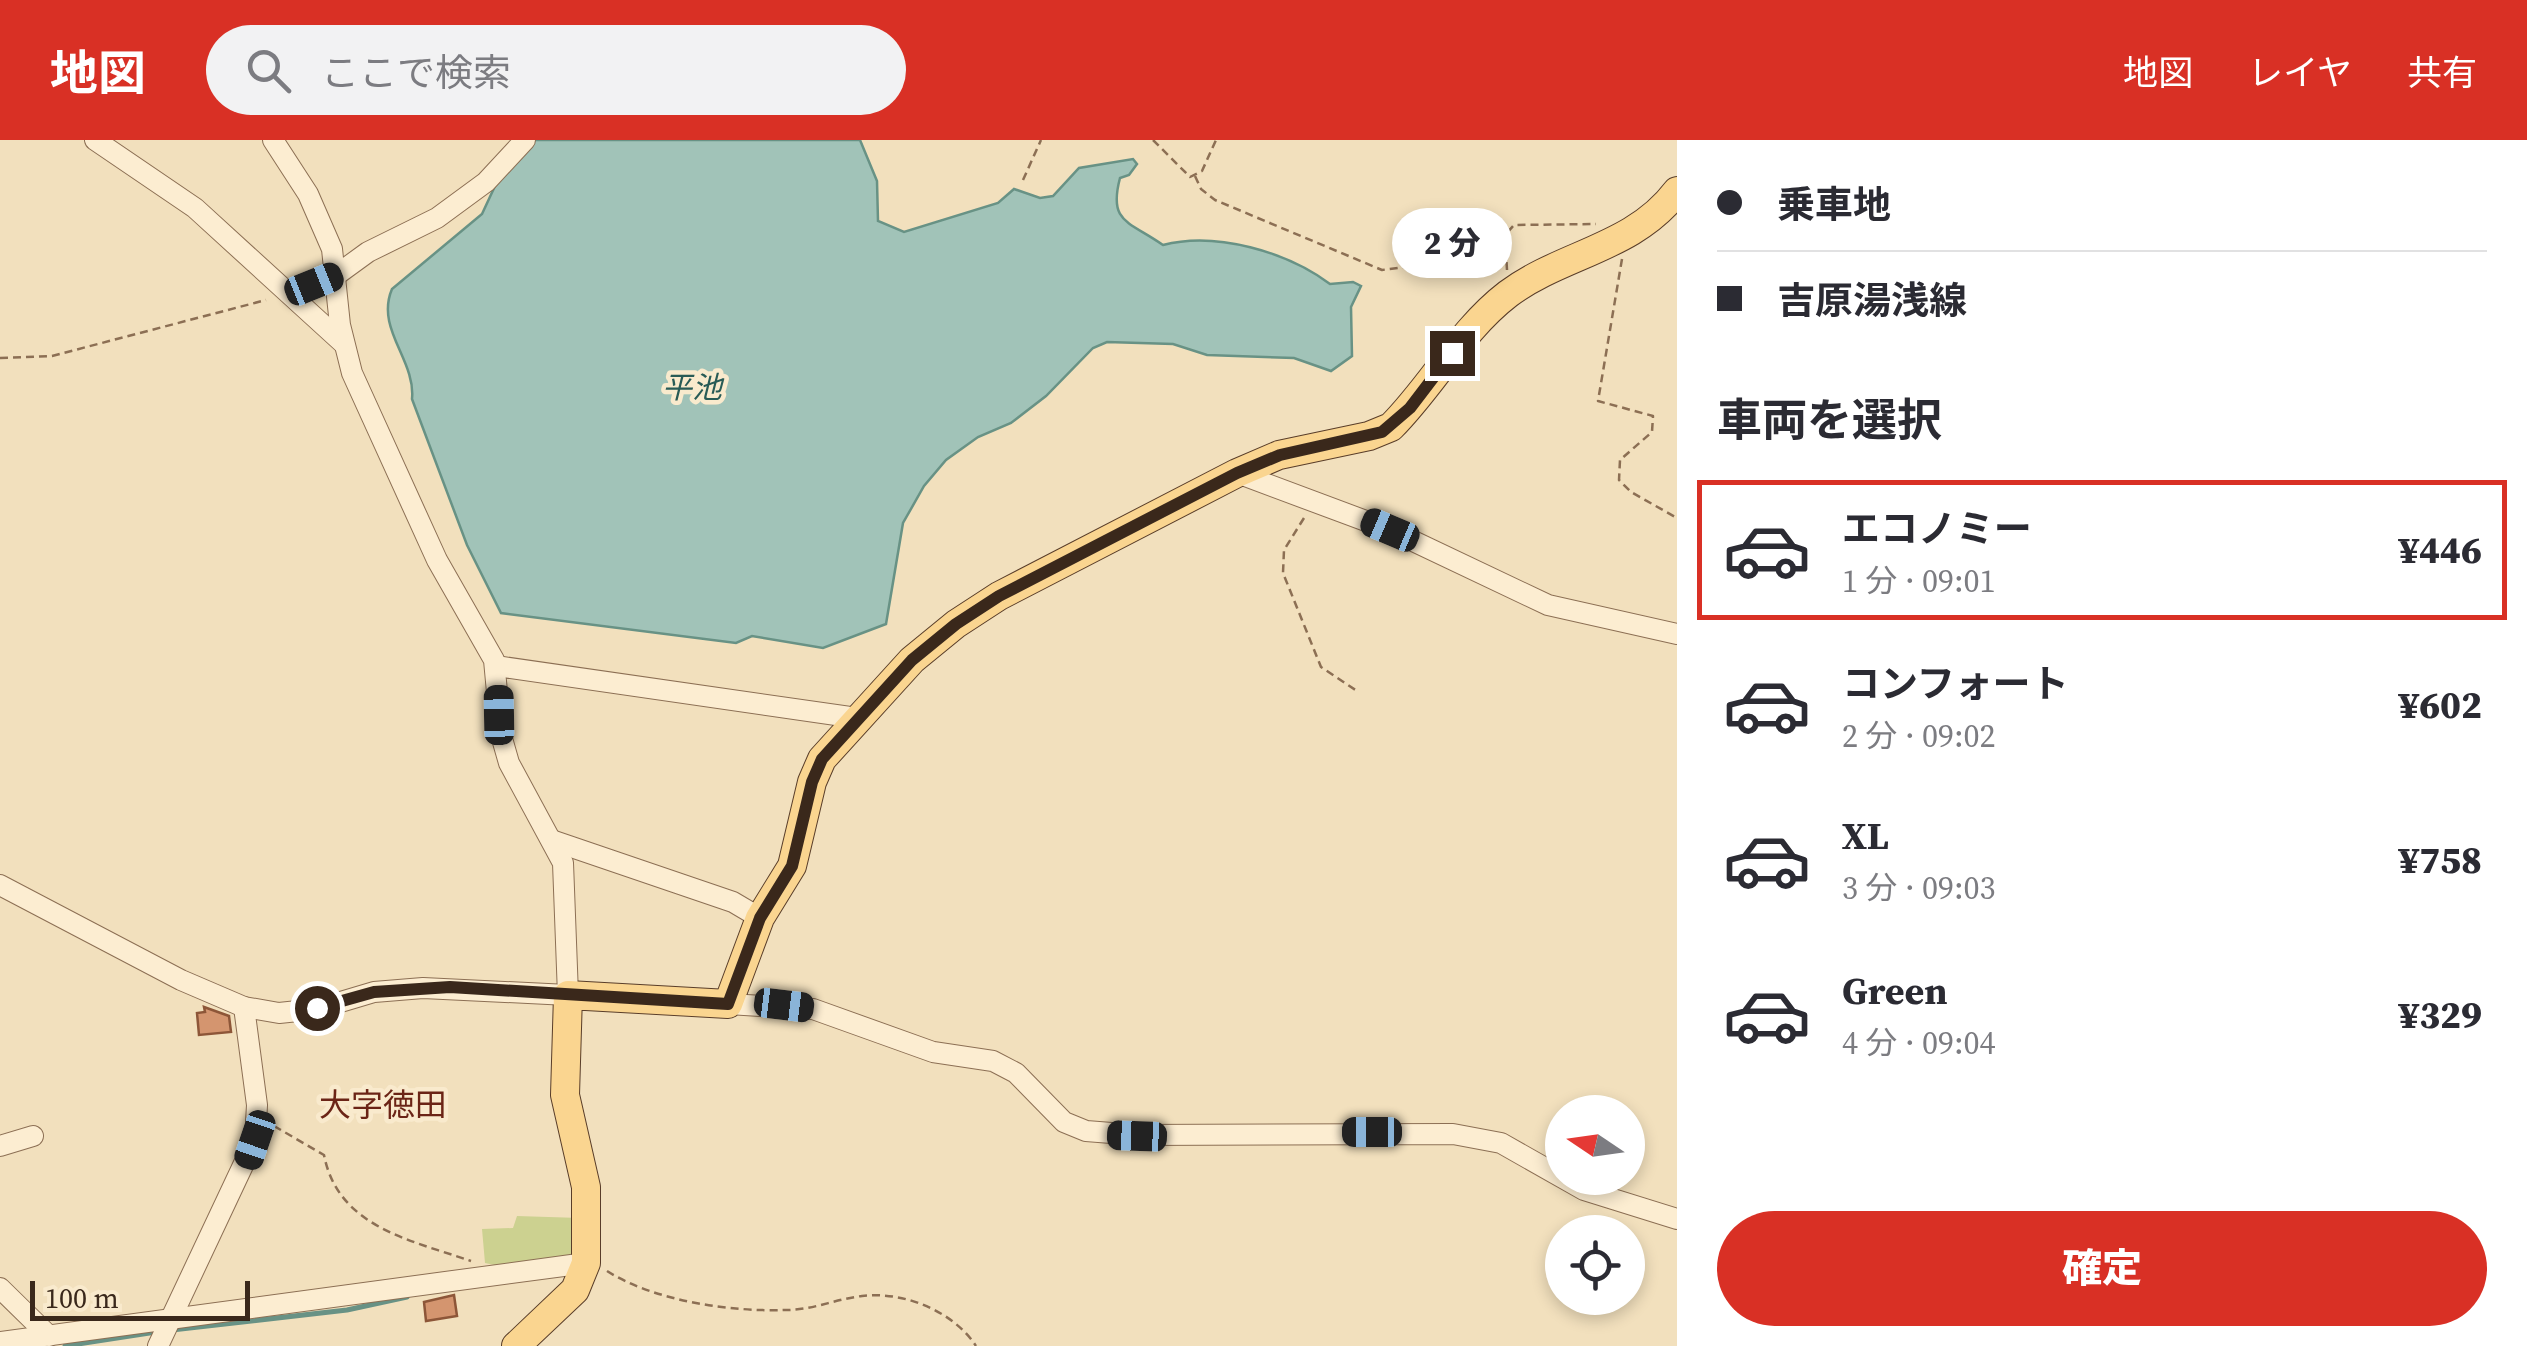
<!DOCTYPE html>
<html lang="ja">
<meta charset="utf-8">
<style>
:root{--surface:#fff;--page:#f2f2f3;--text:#2b2b33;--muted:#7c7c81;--line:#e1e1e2;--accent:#d93025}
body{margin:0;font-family:"Source Serif 4","Noto Sans JP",serif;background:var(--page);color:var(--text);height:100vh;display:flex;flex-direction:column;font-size:38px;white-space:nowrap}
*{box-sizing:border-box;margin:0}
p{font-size:32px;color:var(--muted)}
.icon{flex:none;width:55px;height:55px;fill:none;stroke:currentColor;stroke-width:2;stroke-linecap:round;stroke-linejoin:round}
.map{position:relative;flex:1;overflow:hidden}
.details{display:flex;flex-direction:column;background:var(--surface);width:850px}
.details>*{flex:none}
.banner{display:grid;align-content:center;height:220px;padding:0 40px;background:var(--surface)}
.needle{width:65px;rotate:283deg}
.controls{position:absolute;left:1545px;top:955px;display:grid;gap:20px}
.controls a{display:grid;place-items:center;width:100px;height:100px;border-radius:50%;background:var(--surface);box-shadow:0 5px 15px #0003;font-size:50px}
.scale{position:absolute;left:30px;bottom:25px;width:220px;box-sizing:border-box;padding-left:10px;border:5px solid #3a281b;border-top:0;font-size:28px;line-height:35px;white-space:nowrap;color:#3a281b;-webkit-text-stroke:8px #f9eacd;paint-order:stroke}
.end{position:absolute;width:45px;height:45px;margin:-22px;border:12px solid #3a281b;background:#fff;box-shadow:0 0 0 5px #fff}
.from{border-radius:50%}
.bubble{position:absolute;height:70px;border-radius:35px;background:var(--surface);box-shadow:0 5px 15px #0003;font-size:32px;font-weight:800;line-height:70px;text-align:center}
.car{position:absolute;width:30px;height:60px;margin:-30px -15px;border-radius:12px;box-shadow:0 0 8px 2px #0007;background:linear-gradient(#222 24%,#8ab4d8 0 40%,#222 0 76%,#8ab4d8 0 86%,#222 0)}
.banner b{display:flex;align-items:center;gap:35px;height:95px;font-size:38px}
.banner b+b{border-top:2px solid var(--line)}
.banner i{width:25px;height:25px;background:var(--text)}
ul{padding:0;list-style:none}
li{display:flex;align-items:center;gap:30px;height:140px;margin:0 20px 15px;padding:0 20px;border:5px solid transparent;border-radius:0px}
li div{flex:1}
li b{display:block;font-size:38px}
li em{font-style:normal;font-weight:800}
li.active{border-color:var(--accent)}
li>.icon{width:90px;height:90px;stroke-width:1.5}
h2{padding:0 40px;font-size:45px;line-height:120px}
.action{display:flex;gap:20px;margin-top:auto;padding:20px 40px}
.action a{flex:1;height:115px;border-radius:60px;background:var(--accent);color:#fff;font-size:40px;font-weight:800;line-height:115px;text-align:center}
header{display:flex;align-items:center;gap:60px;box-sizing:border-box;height:140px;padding:0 50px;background:var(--accent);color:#fff}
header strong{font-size:48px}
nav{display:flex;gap:55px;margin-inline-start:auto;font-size:35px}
.search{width:700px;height:90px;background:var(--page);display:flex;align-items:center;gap:25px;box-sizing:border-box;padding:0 35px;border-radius:55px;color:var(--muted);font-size:38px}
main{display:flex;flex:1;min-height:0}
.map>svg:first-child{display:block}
.green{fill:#ccd190}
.water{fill:#a1c3b8;stroke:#689285;stroke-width:2.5}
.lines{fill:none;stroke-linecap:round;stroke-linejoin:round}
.stream{stroke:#689285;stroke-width:5}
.building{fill:#d4956f;stroke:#8d5638;stroke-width:2.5}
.minor-casing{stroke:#8c6f54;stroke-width:22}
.major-casing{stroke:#593d29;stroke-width:30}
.path{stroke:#8c6f54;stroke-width:2.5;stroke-dasharray:8 5;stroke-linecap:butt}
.minor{stroke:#fcedd1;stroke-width:20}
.major{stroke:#fad590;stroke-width:28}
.route{stroke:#3a281b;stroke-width:12}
.labels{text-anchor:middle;stroke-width:9;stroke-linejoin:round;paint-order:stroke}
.water-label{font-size:30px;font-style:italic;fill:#285b56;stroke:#f9eacd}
.quarter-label{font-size:32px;fill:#6b2416;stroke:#f9eacd}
</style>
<header>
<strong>地図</strong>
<div class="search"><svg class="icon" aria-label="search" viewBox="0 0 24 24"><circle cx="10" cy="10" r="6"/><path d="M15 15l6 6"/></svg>ここで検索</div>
<nav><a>地図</a><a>レイヤ</a><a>共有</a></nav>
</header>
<main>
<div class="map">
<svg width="1677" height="1206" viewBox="0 0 1677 1206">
<rect width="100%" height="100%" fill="#f2e0bd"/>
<polygon class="green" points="517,1076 580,1078 576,1119 513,1129 485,1123 482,1089 513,1088"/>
<path class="water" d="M 535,0 L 860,0 L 877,41 L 878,81 L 904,92 L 998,63 L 1014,49 L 1040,58 L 1053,56 L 1079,28 L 1133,19 L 1137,24 L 1129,35 L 1120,38 C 1108,83 1129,81 1163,105 C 1216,91 1287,112 1330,144 L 1353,142 L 1361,146 L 1351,167 L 1352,216 L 1331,231 L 1294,218 L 1207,215 L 1173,204 L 1107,202 L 1093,208 L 1046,256 L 1011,283 L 978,297 L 946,320 L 924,346 L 903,383 L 886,484 L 823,508 L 752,496 L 736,503 L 501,473 L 467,405 L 412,259 C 416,220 375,189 392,149 L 482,74 L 502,31 Z"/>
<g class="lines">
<g class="stream">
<polyline points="172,1190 347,1170 407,1157"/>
<polyline points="65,1206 156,1192"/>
</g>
</g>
<g class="building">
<polygon points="204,867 229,876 231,892 199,895 197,873 205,872"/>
<polygon points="454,1155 457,1176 426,1181 424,1162"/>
</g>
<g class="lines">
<g class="minor-casing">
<g id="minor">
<polyline points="95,0 195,68 344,204"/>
<polyline points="292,153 335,136 368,112 437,78 486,42 525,0"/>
<polyline points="1237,333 1390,390 1548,465 1677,494"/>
<polyline points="496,526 857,578"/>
<polyline points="554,701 733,762 760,778"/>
<polyline points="0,745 181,840 244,867 279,873 317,869 374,852 423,848 568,855 563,723 509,623 501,595 494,520 437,420 352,233 340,185 332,109 308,54 273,0"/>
<polyline points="728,864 813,869 933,912 993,921 1016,933 1064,982 1086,991 1137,995 1453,994 1501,1003 1584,1050 1677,1079"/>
<polyline points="0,1006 33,996"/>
<polyline points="0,1148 49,1196"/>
<polyline points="0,1202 586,1123"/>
<polyline points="158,1206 255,1000 257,965 244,867"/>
</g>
</g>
<g class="major-casing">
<path id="major" d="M 516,1206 L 575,1150 L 586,1123 L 586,1047 L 565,955 L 568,855 L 728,864 L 760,778 L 792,726 L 812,642 L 822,619 L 912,520 L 956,484 L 999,456 L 1237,333 L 1279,315 L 1369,296 L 1391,287 C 1433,245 1461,190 1508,154 C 1563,113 1633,109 1677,51"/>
</g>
<g class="path">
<polyline points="1153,0 1190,37 1202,31 1216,0"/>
<polyline points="1195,36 1201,49 1215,60 1382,130 1420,125 1505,95"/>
<polyline points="1023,40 1041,0"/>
<polyline points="1622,119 1598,261 1653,276 1652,292 1620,320 1619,340 1631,352 1677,378"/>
<polyline points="1507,130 1505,95 1514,85 1596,84"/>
<polyline points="0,218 52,216 266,160"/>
<polyline points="1304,378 1284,410 1283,433 1321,527 1357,551"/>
<path d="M 274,986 L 324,1015 C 338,1087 410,1100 471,1121"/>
<path d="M 607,1131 C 654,1161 731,1172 786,1170 C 813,1170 836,1159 862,1156 C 904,1151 953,1171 976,1206"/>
</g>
<use href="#minor" class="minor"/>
<use href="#major" class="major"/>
</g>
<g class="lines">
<polyline class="route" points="317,868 374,852 450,847 728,864 760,778 792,726 812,642 822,619 912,520 956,484 999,456 1237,333 1280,315 1382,292 1410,268 1452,213"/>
</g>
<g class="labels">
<g class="water-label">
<text x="692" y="258">平池</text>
</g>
<g class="quarter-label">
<text x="383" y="976">大字徳田</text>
</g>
</g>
</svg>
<div class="controls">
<a><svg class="needle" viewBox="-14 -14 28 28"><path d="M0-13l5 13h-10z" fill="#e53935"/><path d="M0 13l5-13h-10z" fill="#7c7c81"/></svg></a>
<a><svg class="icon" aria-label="locate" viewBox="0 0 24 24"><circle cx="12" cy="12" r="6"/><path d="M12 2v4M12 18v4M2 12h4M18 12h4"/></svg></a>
</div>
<div class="scale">100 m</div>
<i class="end from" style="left:317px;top:868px"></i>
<i class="end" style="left:1452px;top:213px"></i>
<div class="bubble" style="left:1392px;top:68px;width:120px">2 分</div>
<i class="car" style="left:314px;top:144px;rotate:68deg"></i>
<i class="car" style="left:1390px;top:390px;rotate:293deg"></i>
<i class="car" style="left:499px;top:575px;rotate:359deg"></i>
<i class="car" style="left:784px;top:865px;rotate:97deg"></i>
<i class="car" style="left:1372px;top:992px;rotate:270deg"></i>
<i class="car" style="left:1137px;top:996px;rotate:272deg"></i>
<i class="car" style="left:255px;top:1000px;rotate:199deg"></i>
</div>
<section class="details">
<div class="banner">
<b><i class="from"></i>乗車地</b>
<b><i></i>吉原湯浅線</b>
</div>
<h2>車両を選択</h2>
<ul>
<li class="active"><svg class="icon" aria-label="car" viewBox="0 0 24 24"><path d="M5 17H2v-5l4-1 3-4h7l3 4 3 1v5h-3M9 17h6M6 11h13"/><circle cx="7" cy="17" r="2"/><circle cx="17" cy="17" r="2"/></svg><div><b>エコノミー</b><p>1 分 · 09:01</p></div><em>¥446</em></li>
<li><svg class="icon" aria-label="car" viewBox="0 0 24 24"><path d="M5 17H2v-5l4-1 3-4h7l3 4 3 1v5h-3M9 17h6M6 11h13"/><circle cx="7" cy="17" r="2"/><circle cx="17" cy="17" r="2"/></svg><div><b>コンフォート</b><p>2 分 · 09:02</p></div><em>¥602</em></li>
<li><svg class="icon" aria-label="car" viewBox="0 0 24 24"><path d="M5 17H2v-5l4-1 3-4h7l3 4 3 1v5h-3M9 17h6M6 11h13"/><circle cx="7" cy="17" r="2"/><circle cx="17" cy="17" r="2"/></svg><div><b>XL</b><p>3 分 · 09:03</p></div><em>¥758</em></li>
<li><svg class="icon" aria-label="car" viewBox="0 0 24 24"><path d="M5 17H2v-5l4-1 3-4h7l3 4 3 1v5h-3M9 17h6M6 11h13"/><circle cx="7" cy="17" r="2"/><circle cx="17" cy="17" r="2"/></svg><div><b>Green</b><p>4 分 · 09:04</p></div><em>¥329</em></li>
</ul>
<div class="action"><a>確定</a></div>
</section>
</main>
